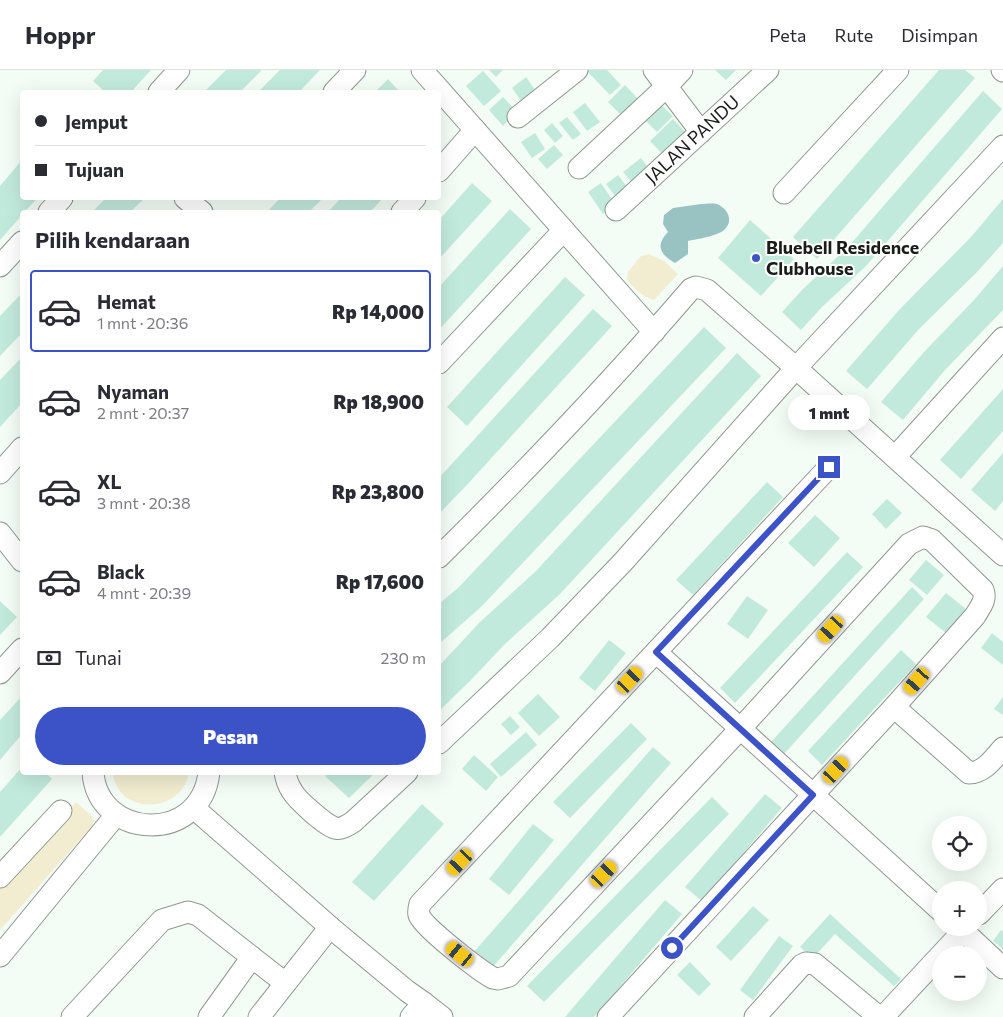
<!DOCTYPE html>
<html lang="id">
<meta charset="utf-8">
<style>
:root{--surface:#fff;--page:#f2f2f3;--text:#2b2b33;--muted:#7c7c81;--line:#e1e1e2;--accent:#3b53c6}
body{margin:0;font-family:Commissioner,sans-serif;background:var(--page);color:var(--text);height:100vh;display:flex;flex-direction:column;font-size:19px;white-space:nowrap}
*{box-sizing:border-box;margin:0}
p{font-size:16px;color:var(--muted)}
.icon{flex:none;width:28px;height:28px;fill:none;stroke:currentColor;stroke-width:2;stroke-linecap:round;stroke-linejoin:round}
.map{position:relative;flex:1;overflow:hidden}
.panel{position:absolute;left:20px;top:140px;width:421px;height:565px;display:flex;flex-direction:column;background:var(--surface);border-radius:5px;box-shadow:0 5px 20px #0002}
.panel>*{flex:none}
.guide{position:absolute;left:20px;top:20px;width:421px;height:110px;border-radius:5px;box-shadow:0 5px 20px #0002;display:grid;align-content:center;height:110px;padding:0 15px;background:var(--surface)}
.fabs{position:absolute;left:932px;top:746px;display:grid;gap:10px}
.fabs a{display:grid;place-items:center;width:55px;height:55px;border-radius:50%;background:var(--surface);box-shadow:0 5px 20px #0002;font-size:25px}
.end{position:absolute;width:22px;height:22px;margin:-11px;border:6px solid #3b53c6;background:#fff;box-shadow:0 0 0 2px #fff}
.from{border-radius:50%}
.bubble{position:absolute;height:35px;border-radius:18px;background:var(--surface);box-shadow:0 5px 20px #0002;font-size:16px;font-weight:800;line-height:35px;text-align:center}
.car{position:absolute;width:15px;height:30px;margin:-15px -8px;border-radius:6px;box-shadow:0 0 4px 1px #0007;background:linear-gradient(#f5c518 24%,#345 0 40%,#f5c518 0 76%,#345 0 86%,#f5c518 0)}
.guide b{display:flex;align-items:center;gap:18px;height:48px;font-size:19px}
.guide b+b{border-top:1px solid var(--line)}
.guide i{width:12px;height:12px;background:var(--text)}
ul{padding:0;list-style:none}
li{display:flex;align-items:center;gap:15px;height:82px;margin:0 10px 8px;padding:0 5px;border:2px solid transparent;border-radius:5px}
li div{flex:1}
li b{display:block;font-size:19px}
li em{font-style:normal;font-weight:800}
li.active{border-color:var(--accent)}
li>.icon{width:45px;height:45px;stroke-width:1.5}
h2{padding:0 15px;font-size:22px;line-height:60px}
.pay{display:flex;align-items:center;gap:12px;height:55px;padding:0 15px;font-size:19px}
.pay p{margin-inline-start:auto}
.action{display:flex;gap:10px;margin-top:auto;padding:10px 15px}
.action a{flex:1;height:58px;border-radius:30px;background:var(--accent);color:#fff;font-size:20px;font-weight:800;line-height:58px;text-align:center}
header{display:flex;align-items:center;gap:30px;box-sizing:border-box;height:70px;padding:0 25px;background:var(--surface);border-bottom:1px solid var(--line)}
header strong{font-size:24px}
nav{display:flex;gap:28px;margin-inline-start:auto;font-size:18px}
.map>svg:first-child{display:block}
.green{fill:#f2edd0}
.water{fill:#99c3c3}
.building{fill:#c2eadc}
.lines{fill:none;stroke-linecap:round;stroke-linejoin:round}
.street-casing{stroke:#8f978f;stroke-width:23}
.street{stroke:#fff;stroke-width:21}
.route{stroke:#3b53c6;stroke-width:6}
.poi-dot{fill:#3b53c6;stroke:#fff;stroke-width:2}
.labels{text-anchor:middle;stroke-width:4;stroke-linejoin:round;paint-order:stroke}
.street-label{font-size:18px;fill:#191c19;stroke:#fff}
.poi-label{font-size:18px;font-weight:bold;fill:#191c19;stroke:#fff;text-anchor:start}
</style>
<header>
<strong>Hoppr</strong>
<nav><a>Peta</a><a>Rute</a><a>Disimpan</a></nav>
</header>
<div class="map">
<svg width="1003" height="947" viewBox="0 0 1003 947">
<rect width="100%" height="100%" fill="#f4fdf5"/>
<g class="green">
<path d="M 649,184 L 664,191 L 678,204 L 654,230 C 643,227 635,219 627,210 L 628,202 L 641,186 Z"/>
<path d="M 113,703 L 113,702 L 189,703 C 181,745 117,745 113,703 Z"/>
<polygon points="76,732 94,748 93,755 0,860 0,814"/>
</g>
<path class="water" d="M 701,134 C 705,134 712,133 717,134 C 727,138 734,150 725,159 C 719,166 697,169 688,171 L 688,184 L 675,193 C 660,184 655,176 668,162 L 663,154 L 664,145 L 673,138 Z"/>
<g class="building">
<polygon points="103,0 151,0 131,22 105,22 93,11"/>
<polygon points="226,0 262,0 240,22 204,22"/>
<polygon points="280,0 320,0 299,22 258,22"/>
<polygon points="489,0 503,0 496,7"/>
<polygon points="586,0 607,0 621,15 610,25"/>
<polygon points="715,0 736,0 726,10"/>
<polygon points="939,0 965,0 975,8 817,189 793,167"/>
<polygon points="483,1 501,21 484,36 466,16"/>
<polygon points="526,7 538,24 524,35 512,18"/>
<polygon points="388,9 400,22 375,22"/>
<polygon points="625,15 641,32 624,48 608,32"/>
<polygon points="983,21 1002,39 866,196 822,237 801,260 782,242 803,219 848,177"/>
<polygon points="503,27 517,42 503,56 489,40"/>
<polygon points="585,33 600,52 587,61 573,42"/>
<polygon points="660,34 673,46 657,62 645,50"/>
<polygon points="567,47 581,64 573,70 559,53"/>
<polygon points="673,49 689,66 666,88 650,71"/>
<polygon points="552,53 563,66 555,73 544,60"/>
<polygon points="535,63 545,79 532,88 521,72"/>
<polygon points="554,75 563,85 547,99 538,89"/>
<polygon points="641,88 651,101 634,115 623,102"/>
<polygon points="22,90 22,128 38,128 24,142 22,142 22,145 0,170 0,116"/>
<polygon points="618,105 631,122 619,131 606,114"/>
<polygon points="472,113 492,131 439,189 439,150"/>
<polygon points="601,113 616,135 603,144 588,122"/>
<polygon points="106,128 145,128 130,142 92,142"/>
<polygon points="280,128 323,128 309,142 267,142"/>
<polygon points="341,128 383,128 370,142 328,142"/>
<polygon points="1003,129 1003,173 978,201 919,259 867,319 846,301 899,240 971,167"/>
<polygon points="510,139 531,159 439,260 439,217"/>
<polygon points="750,150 794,189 761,226 718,188"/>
<polygon points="1003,196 1003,240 945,300 903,350 881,332 924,282 974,230"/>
<polygon points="565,207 585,225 467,356 447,337"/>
<polygon points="22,223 22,263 0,286 0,246"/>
<polygon points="593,239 612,256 464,418 439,444 439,408"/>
<polygon points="704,257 726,278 481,537 439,574 439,534 459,517"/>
<polygon points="737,283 761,306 560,524 504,575 470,611 439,641 439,596 480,552 536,501"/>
<polygon points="22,287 22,333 0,357 0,310"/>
<polygon points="1003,319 1003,361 961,409 940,390"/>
<polygon points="1003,383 1003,431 995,441 971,420"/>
<polygon points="767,412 783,427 693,525 676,510"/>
<polygon points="887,429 902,443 886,459 872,444"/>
<polygon points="815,445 840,468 814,497 788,473"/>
<polygon points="847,482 863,497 735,633 720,618"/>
<polygon points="926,490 944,505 927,525 909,510"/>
<polygon points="912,517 924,529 784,684 771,672"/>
<polygon points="946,523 966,539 946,563 926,547"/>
<polygon points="747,526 768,540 748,569 727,554"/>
<polygon points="0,531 17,547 0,565"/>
<polygon points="992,563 1003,572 1003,595 981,578"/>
<polygon points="609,570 626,583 595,621 579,608"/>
<polygon points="901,580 916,594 822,695 808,681"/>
<polygon points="538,624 560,647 539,666 518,643"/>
<polygon points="22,626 22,664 0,690 0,650"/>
<polygon points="1003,627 1003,645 994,639"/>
<polygon points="510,646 520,657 511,665 501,654"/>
<polygon points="631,653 647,669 570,748 553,732"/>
<polygon points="526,662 537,675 501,707 490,694"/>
<polygon points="653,677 671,693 491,899 473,883"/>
<polygon points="474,685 498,707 486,721 462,699"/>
<polygon points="22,697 22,702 45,702 52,709 0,767 0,722"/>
<polygon points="329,702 376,702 349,728 325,706"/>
<polygon points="765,724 782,738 702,831 685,817"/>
<polygon points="712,727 729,744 544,932 527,916"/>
<polygon points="422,734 444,754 374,831 352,812"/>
<polygon points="533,754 554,770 509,825 489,809"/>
<polygon points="665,830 682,844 594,947 565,947"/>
<polygon points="753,836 769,850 731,891 716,877"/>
<polygon points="830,844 901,909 894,916 835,864 813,888 800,877"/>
<polygon points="1001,860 1003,861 1003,879 993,871"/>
<polygon points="779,866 793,876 753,930 740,920"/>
<polygon points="690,892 711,914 699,926 677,905"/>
</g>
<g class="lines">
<g class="street-casing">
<g id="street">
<polyline points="422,0 654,262"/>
<polyline points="654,0 701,62"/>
<polyline points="1002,0 1003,1"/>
<polyline points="159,22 179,0"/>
<polyline points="334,22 355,0"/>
<polyline points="518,47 577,0"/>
<polyline points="579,98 666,17 682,0"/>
<polyline points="439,101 475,60"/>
<polyline points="784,123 898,0"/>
<polyline points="185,128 202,142"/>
<path id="s1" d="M 616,140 L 768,0"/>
<polyline points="49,142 62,128"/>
<polyline points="402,142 415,128"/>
<polyline points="0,196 22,172"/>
<polyline points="439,293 563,161"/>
<polyline points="895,387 1003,268"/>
<polyline points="0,403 22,378"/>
<polyline points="0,463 22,491"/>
<path d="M 439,487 C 526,401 611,312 691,219 L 696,217 L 707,220 L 796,298 L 1003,485"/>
<polyline points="656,582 941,841"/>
<polyline points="0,603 22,579"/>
<path d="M 894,637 L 969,703 C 984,703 994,688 1003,678"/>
<polyline points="439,673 550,568 623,492 796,298 1003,76"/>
<path d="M 93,702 C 97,769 201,776 209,702"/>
<path d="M 285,702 C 286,709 288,715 292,721 C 297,730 325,755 335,758 C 341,760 348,755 353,752 L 407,702"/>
<polyline points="195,739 330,857 407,921 424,933 411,947"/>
<polyline points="0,807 61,741"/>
<polyline points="979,844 1003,819"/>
<polyline points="960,858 1003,898"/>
<polyline points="0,886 116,745"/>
<polyline points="424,933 442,947"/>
<polyline points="72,947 162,850 188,842 198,845 285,913"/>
<polyline points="209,947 252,887"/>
<polyline points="259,947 330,857"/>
<path d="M 608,947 L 894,637 L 975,546 C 980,537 987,530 983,520 L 932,470 L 923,467 L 909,474 L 740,659 L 509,906 L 498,909 L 493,908 C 480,901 424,858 419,845 C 418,841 419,838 420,834 L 829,397"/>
<polyline points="755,947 802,895 806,893 815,894 879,947"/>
<polyline points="883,947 966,858"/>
</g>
</g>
<use href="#street" class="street"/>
</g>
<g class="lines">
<polyline class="route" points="672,878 813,725 656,582 829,397"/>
</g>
<circle class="poi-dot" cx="756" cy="188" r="5"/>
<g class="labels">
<g class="street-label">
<text dy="6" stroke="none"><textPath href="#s1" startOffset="104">JALAN PANDU</textPath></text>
</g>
<g class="poi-label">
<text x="766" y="184">Bluebell Residence<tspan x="766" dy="21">Clubhouse</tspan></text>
</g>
</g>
</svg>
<div class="fabs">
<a><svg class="icon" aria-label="locate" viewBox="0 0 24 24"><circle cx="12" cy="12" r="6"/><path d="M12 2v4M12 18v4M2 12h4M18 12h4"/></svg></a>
<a>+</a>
<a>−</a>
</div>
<i class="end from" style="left:672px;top:878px"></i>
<i class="end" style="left:829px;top:397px"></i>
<div class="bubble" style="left:788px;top:325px;width:82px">1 mnt</div>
<i class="car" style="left:831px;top:559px;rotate:222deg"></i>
<i class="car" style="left:630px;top:610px;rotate:43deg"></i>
<i class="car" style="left:917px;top:611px;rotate:221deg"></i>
<i class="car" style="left:836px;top:700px;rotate:42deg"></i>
<i class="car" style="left:460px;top:792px;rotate:223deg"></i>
<i class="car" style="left:604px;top:804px;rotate:43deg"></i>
<i class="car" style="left:460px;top:884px;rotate:309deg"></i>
<div class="guide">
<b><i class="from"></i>Jemput</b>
<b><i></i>Tujuan</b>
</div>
<section class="panel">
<h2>Pilih kendaraan</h2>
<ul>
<li class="active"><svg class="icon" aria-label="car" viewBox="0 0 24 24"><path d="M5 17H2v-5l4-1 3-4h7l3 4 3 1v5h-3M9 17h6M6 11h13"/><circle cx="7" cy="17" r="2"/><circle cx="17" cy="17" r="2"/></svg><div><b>Hemat</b><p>1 mnt · 20:36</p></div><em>Rp 14,000</em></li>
<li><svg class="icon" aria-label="car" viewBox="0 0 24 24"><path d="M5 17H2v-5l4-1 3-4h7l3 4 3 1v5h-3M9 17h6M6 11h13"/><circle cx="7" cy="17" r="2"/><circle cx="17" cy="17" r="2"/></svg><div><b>Nyaman</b><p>2 mnt · 20:37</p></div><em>Rp 18,900</em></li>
<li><svg class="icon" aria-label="car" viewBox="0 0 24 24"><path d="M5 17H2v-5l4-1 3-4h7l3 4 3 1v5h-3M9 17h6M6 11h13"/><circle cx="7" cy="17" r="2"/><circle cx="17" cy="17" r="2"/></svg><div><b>XL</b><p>3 mnt · 20:38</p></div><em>Rp 23,800</em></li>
<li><svg class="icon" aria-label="car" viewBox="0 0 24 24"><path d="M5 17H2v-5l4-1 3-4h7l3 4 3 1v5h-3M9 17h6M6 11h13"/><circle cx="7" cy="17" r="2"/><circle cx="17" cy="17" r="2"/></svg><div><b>Black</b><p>4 mnt · 20:39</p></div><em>Rp 17,600</em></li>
</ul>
<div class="pay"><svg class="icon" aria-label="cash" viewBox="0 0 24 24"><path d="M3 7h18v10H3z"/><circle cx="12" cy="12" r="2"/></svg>Tunai<p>230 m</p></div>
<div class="action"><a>Pesan</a></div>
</section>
</div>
